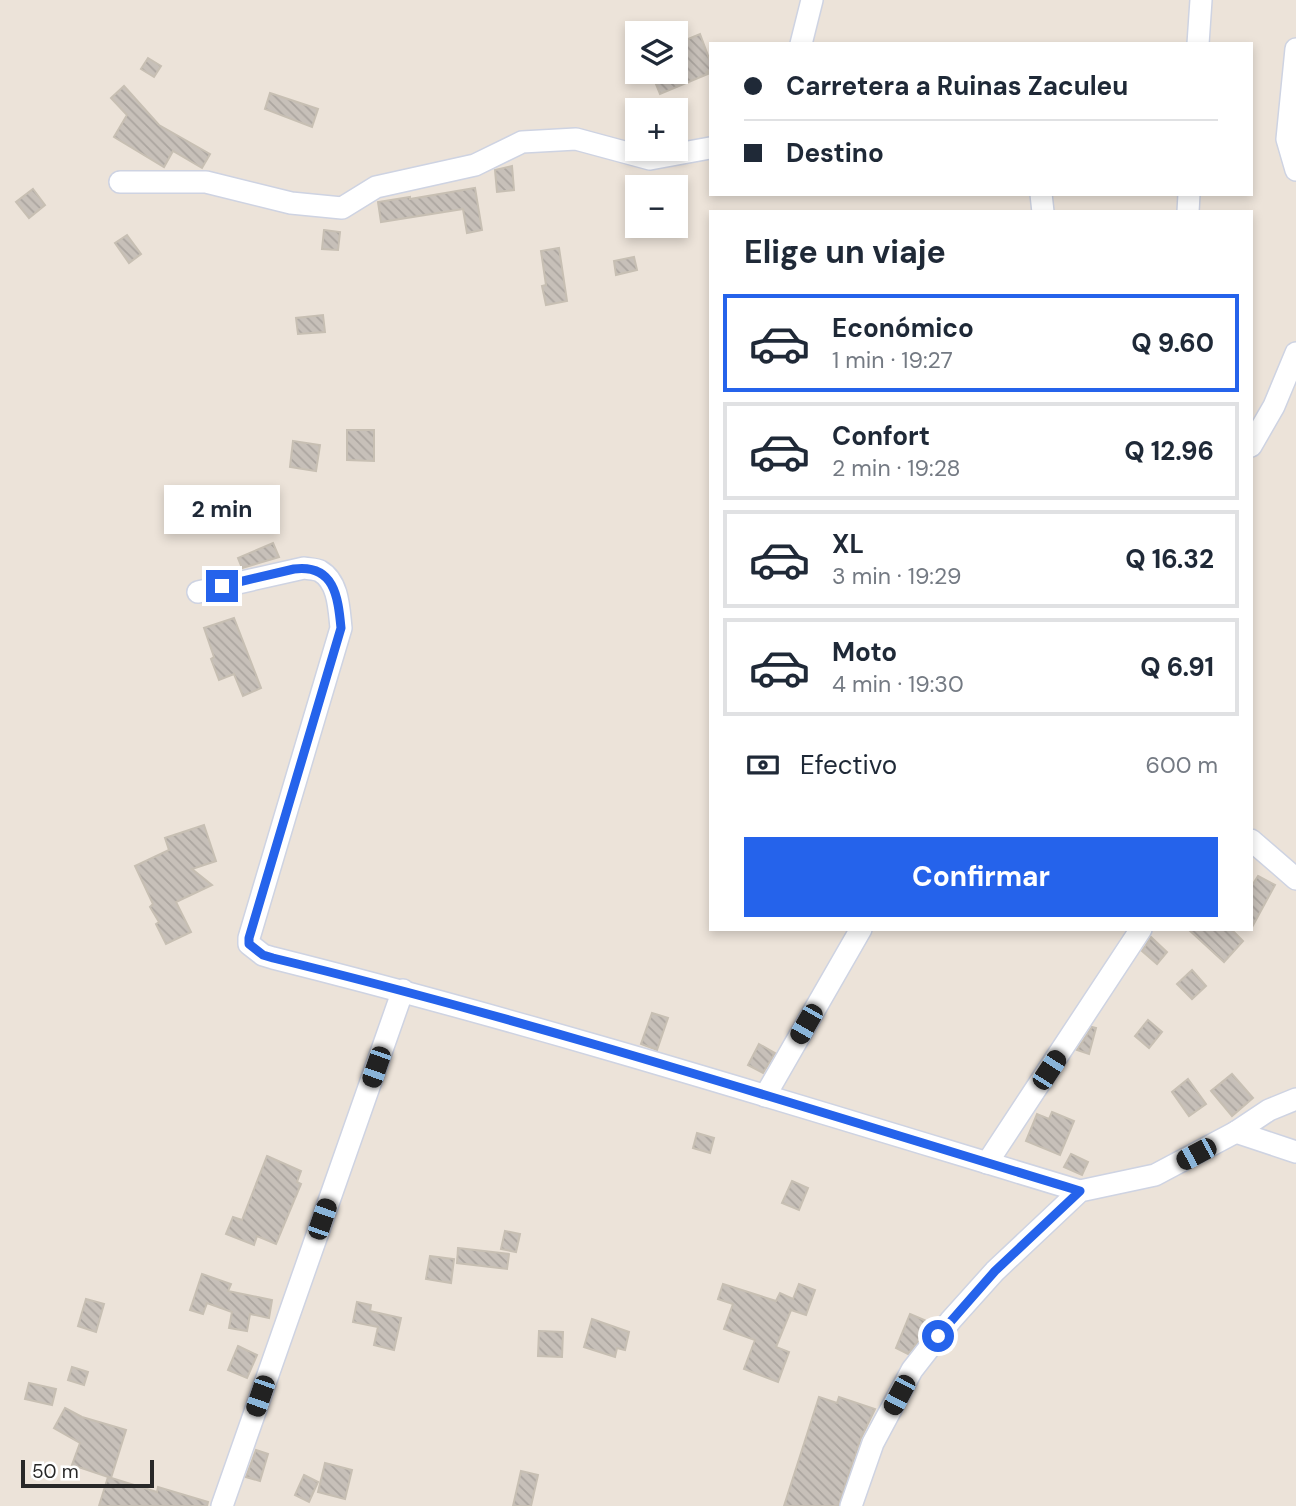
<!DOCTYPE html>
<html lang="es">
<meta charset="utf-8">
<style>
:root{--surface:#fff;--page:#f6f6f7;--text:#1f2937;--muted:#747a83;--line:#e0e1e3;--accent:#2563eb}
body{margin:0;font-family:"DM Sans",sans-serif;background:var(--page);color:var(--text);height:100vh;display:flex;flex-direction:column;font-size:26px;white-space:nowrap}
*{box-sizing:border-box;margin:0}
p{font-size:23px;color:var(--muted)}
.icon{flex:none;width:38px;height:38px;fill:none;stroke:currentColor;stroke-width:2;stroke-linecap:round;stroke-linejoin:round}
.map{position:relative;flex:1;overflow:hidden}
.drawer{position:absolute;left:709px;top:210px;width:544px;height:721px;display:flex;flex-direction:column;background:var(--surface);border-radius:0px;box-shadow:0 4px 10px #0003}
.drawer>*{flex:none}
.guide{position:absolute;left:709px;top:42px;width:544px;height:154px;border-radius:0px;box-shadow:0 4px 10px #0003;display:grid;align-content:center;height:154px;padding:0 35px;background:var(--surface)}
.tools{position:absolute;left:625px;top:21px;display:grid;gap:14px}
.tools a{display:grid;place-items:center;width:63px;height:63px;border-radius:0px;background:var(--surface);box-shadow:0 4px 10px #0003;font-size:35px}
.scale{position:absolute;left:21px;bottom:18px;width:133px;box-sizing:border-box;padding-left:7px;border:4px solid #282828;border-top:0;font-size:19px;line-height:24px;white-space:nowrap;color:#282828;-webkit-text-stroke:5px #fff;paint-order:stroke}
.end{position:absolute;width:32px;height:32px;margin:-16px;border:9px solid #2563eb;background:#fff;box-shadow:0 0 0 4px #fff}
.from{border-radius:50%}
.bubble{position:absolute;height:49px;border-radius:0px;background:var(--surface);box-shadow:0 4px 10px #0003;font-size:23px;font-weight:700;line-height:49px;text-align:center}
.car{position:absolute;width:21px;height:42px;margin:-21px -10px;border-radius:9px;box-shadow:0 0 5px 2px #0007;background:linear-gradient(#222 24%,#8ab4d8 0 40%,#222 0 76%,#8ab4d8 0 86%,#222 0)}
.guide b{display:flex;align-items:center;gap:24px;height:66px;font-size:26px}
.guide b+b{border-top:2px solid var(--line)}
.guide i{width:18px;height:18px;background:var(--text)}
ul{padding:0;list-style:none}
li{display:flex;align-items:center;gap:21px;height:98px;margin:0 14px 10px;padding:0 21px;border:4px solid var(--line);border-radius:0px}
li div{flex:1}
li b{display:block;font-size:26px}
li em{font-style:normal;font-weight:700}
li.active{border-color:var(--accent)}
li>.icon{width:63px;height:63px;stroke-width:1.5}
h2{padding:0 35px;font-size:32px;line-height:84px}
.pay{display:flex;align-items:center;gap:18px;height:77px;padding:0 35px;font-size:26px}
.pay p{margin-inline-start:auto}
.primary-button{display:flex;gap:14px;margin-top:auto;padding:14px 35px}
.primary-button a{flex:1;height:80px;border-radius:0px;background:var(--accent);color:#fff;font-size:28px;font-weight:700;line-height:80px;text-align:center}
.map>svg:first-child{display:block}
.building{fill:url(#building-back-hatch);stroke:#c7bfb3;stroke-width:2}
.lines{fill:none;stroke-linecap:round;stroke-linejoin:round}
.street-casing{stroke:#ced3e2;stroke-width:24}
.street{stroke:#fff;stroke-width:21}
.route{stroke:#2563eb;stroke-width:9}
</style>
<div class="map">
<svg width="1296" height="1506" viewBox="0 0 1296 1506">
<defs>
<pattern id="building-back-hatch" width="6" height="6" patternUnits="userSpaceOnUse" patternTransform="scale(1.75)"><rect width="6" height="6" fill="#c7c0b9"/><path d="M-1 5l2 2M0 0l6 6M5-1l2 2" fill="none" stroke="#aba59f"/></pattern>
</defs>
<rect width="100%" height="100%" fill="#ece3d9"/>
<g class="building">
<polygon points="700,34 710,61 710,70 707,72 710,73 660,94 651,72 676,72 676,44"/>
<polygon points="148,58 161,66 154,77 141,69"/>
<polygon points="124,86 159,125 210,154 202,168 173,151 164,167 114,137 127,115 111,98"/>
<polygon points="270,93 318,109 312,127 265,109"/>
<polygon points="512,166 514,190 497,192 495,170"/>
<polygon points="475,188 482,230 467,233 463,209 381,222 378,202 410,197 410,199"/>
<polygon points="33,189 45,205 29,218 16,202"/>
<polygon points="324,230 340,232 338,250 322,249"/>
<polygon points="127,235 141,254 129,263 115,243"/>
<polygon points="559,248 567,301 546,305 542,286 546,285 541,251"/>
<polygon points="634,257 637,270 616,275 614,261"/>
<polygon points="323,315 325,332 298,334 296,318"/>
<polygon points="347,430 374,430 374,461 347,460"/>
<polygon points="293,441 320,445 316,471 290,467"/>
<polygon points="273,543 279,557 242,568 238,558"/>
<polygon points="234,618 261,688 243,696 234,674 219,680 211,659 214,657 204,628"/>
<polygon points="204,825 216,861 192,869 212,885 176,902 191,932 166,944 156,924 159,922 150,907 153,904 135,866 169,850 165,838"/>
<polygon points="1258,876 1275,885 1251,929 1251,887"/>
<polygon points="1188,929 1231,929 1243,941 1224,962"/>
<polygon points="1151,937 1167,952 1157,964 1142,951"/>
<polygon points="1192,970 1206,986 1192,999 1177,984"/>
<polygon points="652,1013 668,1018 657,1050 641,1044"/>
<polygon points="1148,1020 1162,1032 1149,1048 1135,1036"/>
<polygon points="1092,1027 1096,1028 1089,1054 1077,1050"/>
<polygon points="759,1044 775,1053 763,1073 748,1065"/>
<polygon points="1232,1074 1253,1098 1232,1116 1211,1091"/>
<polygon points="1188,1079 1206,1104 1189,1116 1172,1092"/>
<polygon points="1052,1112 1074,1121 1060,1155 1026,1141 1037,1114 1049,1119"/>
<polygon points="697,1133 714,1138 710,1153 693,1148"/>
<polygon points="1071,1154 1088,1162 1082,1175 1064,1167"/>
<polygon points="267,1156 301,1171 297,1182 301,1184 276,1244 257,1236 254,1245 226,1234 233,1217 242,1220"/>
<polygon points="792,1181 808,1188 799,1210 782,1203"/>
<polygon points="505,1231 520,1234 516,1252 501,1249"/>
<polygon points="458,1248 509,1254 507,1269 457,1263"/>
<polygon points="430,1256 454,1259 451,1283 426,1279"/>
<polygon points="202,1274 231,1284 228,1291 272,1300 269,1318 250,1314 247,1331 229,1328 232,1312 207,1303 203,1314 190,1310"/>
<polygon points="723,1284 776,1301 780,1293 793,1299 799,1284 815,1290 806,1315 791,1310 776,1347 789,1352 778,1382 744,1369 755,1340 724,1329 733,1304 718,1299"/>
<polygon points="86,1299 104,1304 96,1332 78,1326"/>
<polygon points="357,1302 371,1305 370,1311 401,1318 394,1350 374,1345 378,1327 353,1322"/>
<polygon points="910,1314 929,1322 925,1333 908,1354 896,1348"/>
<polygon points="592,1319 629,1332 625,1350 617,1348 615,1357 584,1347"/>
<polygon points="539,1331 563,1332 562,1357 538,1356"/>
<polygon points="238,1346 257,1355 247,1378 228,1370"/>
<polygon points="72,1367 88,1372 84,1385 68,1380"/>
<polygon points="29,1383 56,1389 52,1405 25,1399"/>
<polygon points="819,1397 837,1403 839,1397 875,1409 861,1438 838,1506 784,1506"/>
<polygon points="65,1408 82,1417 126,1430 111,1478 72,1465 80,1443 54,1428"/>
<polygon points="256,1450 268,1454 260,1481 246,1477"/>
<polygon points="325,1463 352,1470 345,1499 318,1492"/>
<polygon points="521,1471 538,1475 531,1506 513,1506"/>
<polygon points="304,1475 318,1482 309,1502 295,1495"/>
<polygon points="108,1477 157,1492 158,1487 208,1502 207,1506 99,1506"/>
</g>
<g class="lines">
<g class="street-casing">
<g id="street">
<polyline points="801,44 812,0"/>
<polyline points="1198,44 1201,0"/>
<polyline points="1296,49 1287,139 1296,170"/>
<polyline points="120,182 206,182 291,203 342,208 376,187 475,165 522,142 576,139 650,159 710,148"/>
<polyline points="1041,194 1043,212"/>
<polyline points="1188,212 1189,194"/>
<polyline points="1251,446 1274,406 1296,353"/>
<path d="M 198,592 L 304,568 C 309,569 316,569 320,571 C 339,582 339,610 341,628 L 249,938 L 249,944 L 263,955 L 273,958 C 545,1026 812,1110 1080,1191"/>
<polyline points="1251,840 1296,879"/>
<polyline points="765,1096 861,929"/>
<polyline points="1236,1132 1296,1152"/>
<polyline points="987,1163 1141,929"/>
<polyline points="222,1506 403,990"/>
<polyline points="851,1506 873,1443 912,1370 951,1320 995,1271 1080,1191 1155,1175 1236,1132 1269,1110 1296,1099"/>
</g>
</g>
<use href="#street" class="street"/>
</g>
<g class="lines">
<path class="route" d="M 222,586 L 294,569 C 334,564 338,596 341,628 L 249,938 L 249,944 L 263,955 L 273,958 C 545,1024 812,1110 1080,1191 L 995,1271 L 938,1336"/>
</g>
</svg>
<div class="tools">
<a><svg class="icon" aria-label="layers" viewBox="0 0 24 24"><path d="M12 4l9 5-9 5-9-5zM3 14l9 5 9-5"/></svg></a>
<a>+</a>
<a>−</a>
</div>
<div class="scale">50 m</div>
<i class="end from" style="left:938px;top:1336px"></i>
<i class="end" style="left:222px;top:586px"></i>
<div class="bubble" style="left:164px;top:485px;width:116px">2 min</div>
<i class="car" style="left:806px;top:1024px;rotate:210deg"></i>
<i class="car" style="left:376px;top:1067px;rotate:199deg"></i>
<i class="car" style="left:1049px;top:1070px;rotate:33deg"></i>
<i class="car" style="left:1196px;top:1154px;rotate:242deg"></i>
<i class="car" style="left:322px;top:1219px;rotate:19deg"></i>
<i class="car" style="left:899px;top:1395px;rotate:208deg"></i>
<i class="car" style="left:260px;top:1396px;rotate:199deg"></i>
<div class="guide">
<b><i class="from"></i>Carretera a Ruinas Zaculeu</b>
<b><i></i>Destino</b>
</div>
<section class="drawer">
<h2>Elige un viaje</h2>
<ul>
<li class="active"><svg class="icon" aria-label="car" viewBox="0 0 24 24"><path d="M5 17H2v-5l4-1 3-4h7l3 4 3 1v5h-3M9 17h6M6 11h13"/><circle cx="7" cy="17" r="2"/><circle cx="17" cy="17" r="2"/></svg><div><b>Económico</b><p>1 min · 19:27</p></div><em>Q 9.60</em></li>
<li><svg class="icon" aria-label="car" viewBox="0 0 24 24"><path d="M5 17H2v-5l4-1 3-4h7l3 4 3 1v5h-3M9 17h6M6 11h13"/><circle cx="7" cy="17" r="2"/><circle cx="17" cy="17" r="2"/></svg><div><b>Confort</b><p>2 min · 19:28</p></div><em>Q 12.96</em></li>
<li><svg class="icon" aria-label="car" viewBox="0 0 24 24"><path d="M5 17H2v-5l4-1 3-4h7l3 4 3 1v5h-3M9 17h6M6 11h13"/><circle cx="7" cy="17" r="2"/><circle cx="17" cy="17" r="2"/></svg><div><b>XL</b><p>3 min · 19:29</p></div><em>Q 16.32</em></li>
<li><svg class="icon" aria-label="car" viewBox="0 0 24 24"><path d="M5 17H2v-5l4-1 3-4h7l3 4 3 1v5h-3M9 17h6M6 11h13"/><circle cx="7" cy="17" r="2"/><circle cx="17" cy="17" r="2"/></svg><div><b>Moto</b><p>4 min · 19:30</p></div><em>Q 6.91</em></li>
</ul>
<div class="pay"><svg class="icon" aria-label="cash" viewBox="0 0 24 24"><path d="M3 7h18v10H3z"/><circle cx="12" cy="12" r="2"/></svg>Efectivo<p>600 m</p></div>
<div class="primary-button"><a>Confirmar</a></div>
</section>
</div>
